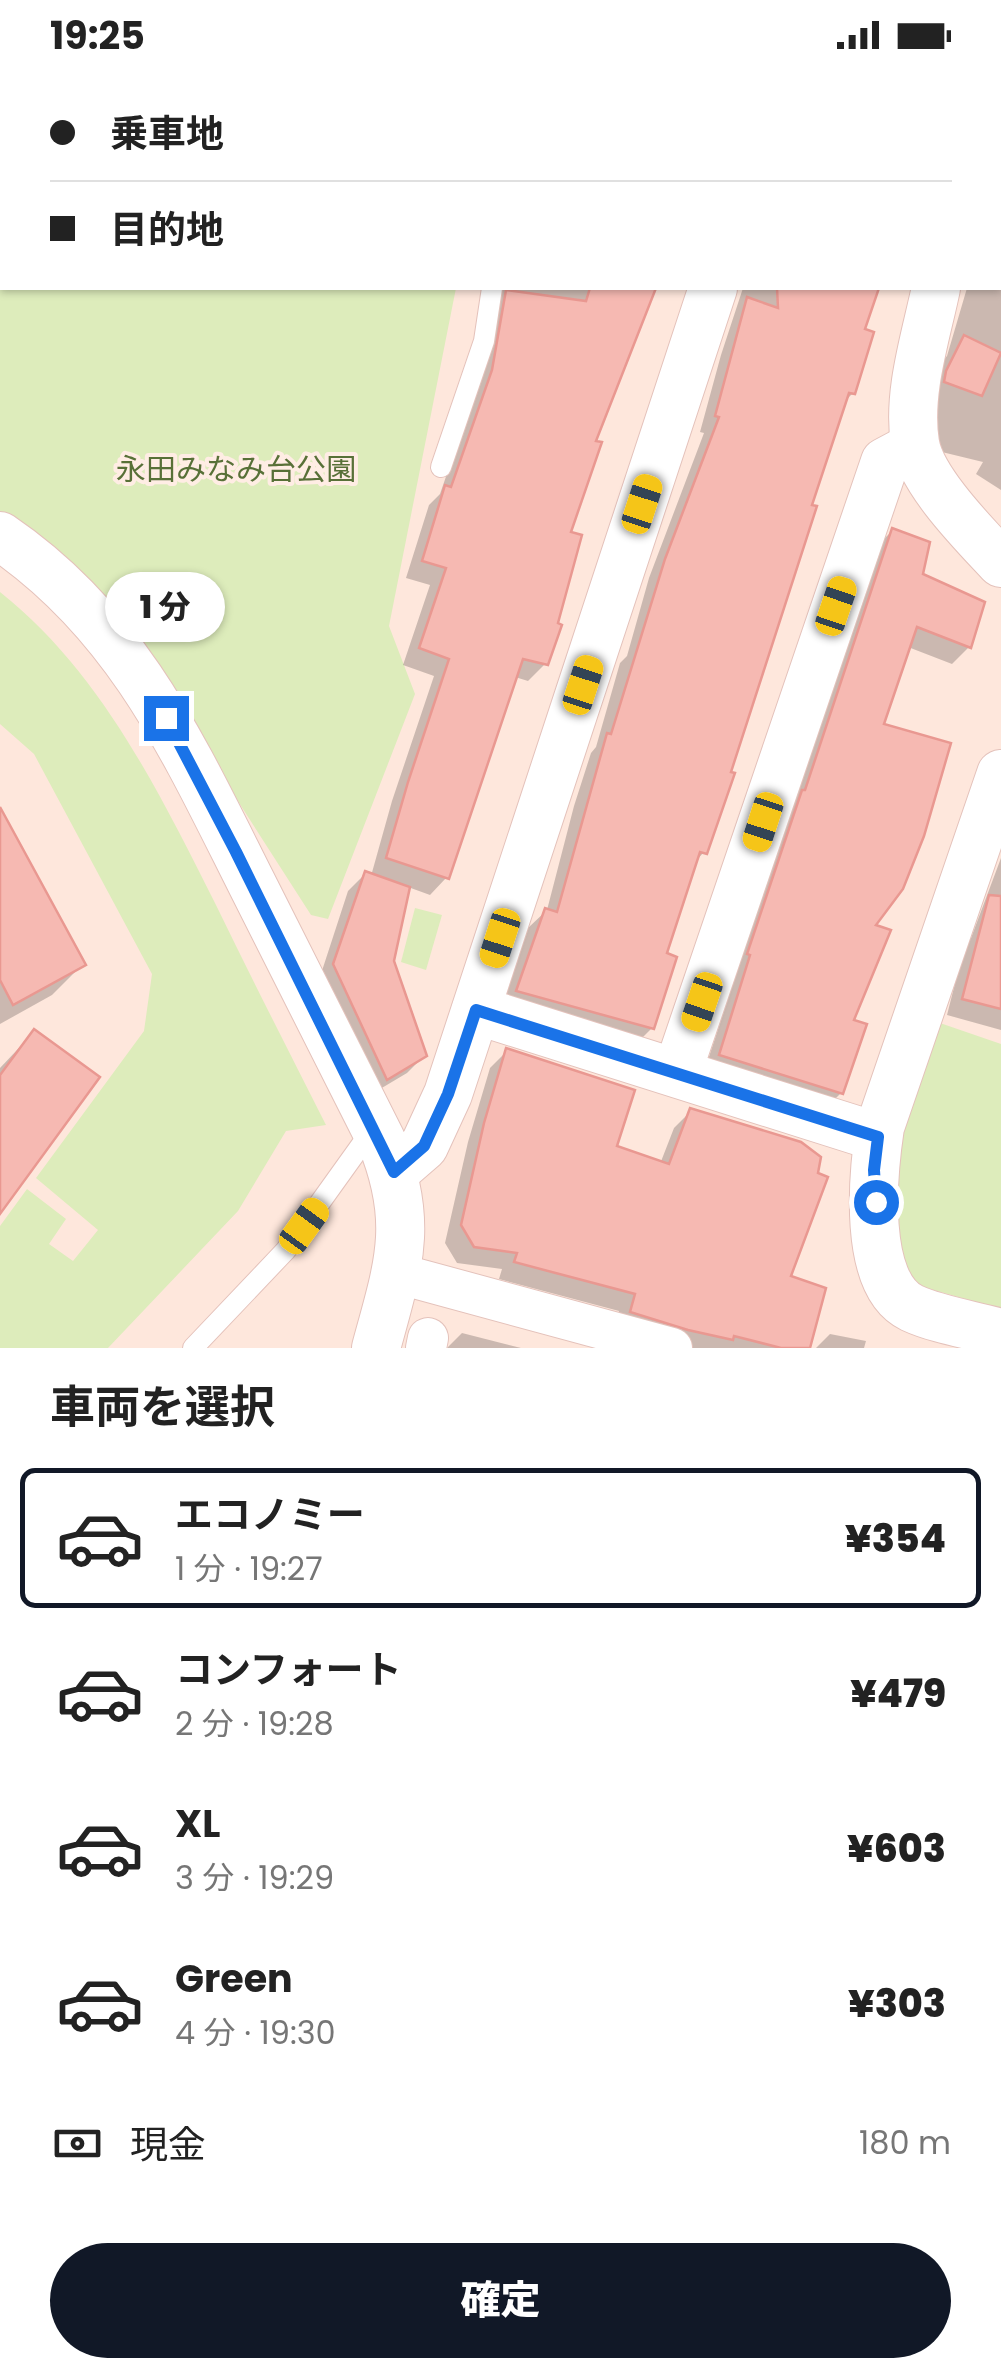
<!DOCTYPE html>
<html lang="ja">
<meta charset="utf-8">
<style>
:root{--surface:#fff;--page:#f6f6f6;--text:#222;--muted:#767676;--line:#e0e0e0;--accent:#111827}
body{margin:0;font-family:Poppins,"Noto Sans JP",sans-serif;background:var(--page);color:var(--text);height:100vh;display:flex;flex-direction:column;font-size:38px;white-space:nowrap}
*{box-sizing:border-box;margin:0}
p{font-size:32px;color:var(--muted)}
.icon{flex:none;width:55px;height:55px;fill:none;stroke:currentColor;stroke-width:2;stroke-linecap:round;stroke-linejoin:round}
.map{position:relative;height:1278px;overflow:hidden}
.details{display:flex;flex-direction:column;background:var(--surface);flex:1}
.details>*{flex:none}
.hud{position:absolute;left:0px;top:0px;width:1002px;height:220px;box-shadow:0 2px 8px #0004;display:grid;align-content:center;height:220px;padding:0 50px;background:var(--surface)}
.end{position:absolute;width:45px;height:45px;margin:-22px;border:12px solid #1a73e8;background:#fff;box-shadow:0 0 0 5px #fff}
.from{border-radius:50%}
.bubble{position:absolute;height:70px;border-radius:35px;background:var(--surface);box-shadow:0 2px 8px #0004;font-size:32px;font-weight:800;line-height:70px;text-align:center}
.car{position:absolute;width:30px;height:60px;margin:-30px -15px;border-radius:12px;box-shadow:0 0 8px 2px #0007;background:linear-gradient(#f5c518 24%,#345 0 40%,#f5c518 0 76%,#345 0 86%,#f5c518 0)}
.hud b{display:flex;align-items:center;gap:35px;height:95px;font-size:38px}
.hud b+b{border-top:2px solid var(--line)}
.hud i{width:25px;height:25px;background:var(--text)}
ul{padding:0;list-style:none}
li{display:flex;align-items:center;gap:30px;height:140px;margin:0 20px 15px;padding:0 30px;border:5px solid transparent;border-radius:15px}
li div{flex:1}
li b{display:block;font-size:38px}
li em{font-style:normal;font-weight:800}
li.on{border-color:var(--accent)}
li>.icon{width:90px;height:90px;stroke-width:1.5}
h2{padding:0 50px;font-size:45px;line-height:120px}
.pay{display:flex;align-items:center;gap:25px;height:110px;padding:0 50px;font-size:38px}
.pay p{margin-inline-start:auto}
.primary-button{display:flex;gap:20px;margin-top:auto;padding:20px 50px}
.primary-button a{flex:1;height:115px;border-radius:60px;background:var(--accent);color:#fff;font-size:40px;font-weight:800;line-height:115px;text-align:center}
.status{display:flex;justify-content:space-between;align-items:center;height:70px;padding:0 50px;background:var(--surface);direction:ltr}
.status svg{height:28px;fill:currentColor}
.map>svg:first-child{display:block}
.green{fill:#ddecbb}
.shadow{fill:#0003}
.building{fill:#f6b9b2;stroke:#e99891;stroke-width:2.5}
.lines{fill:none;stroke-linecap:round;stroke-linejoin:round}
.service-casing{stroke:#e4c2bb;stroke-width:22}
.minor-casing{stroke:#e4c2bb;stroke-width:42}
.tertiary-casing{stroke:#e4c2bb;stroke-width:50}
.service{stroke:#fff;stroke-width:20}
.minor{stroke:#fff;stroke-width:40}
.tertiary{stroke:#fff;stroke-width:48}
.route{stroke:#1a73e8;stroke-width:12}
.labels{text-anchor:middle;stroke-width:8;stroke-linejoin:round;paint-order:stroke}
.park-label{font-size:30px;fill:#587037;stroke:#ffede4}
</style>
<div class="status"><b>19:25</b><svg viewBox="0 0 49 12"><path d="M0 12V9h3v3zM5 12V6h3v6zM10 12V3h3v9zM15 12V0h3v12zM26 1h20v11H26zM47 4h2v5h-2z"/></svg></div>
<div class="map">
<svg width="1001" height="1278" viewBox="0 0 1001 1278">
<rect width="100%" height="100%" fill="#fee7dc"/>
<g class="green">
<polygon points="0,0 469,0 469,2 2,2 2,218 456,218 389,556 415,624 328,849 311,845 107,527 0,445"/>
<polygon points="632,0 1001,0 1001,150 1000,2"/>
<path d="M 0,522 C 101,602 159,722 216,835 C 252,909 289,982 326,1055 L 286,1061 L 238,1141 L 108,1278 L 0,1278 L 0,1156 L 27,1119 L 66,1149 L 49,1174 L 73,1191 L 98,1160 L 36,1108 L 144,961 L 152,904 L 34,684 L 0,654 Z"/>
<polygon points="415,838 442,845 426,900 401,892"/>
<polygon points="940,953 1001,974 1001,1239 905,1212 891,1184 895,1084"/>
</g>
<g class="shadow">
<polygon points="1001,171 1001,420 976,404 983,392 913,375 935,299 947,286 967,218 1000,218"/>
<polygon points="490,218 653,218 593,372 568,464 545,594 528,611 515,607 446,808 430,825 408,817 391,891 424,986 407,1003 370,1025 318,913 348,821 365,804 371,806 392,731 434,606 403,595 430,515 406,508 429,435 440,424 476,319"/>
<polygon points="743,218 877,218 862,261 853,323 843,333 704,782 694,793 664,885 652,958 635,975 501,937 528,858 547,840 574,736 591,683 596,677 620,593 627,586 649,508 704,363 700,362 721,285"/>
<polygon points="892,461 969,577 952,594 908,577 881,656 872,856 851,951 841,1023 824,1040 704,1002 876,477"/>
<polygon points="0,742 82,895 52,925 0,954"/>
<polygon points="1001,788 1001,960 947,945 965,874 971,868"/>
<polygon points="34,962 0,1139 0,998"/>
<polygon points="507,981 614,1078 660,1094 674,1058 691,1041 788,1208 823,1220 807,1278 681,1278 616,1254 619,1241 499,1209 502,1199 457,1193 445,1173 468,1072 490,998"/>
<polygon points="462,1263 521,1278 447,1278"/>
<polygon points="830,1264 866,1271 864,1278 816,1278"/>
</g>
<g class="building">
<polygon points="590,218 656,218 596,371 602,372 571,462 582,465 558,553 562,555 548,595 523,589 449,809 386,788 408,712 449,589 419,578 446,498 422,491 445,415 451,417 492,300 506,220 586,231"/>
<polygon points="777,218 879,218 865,259 874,262 855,324 849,323 812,435 817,436 731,702 735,703 707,784 700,782 667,883 677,887 654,959 516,921 545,838 557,842 607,663 611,664 665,489 719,347 715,346 747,227 778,238"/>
<polygon points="964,265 1001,283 982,326 944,312 946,301"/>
<polygon points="892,458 930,472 923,504 985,532 971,578 917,557 884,654 951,673 924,766 903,819 876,855 891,860 854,950 867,954 843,1024 719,985 750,885 747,884 802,720 805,720"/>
<polygon points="0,737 86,895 13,935 0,910"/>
<polygon points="365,801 410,817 394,891 427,986 387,1010 333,894"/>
<polygon points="989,825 1001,826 1001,939 962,929"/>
<polygon points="34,959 100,1007 0,1144 0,1005"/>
<polygon points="506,978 635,1020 617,1076 669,1094 690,1038 801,1072 821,1087 818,1103 828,1107 791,1206 826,1218 810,1278 781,1278 734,1266 733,1270 688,1260 630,1242 635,1224 514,1192 517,1183 474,1177 461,1155 484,1053"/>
</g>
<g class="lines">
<g class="service-casing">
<g id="service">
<polyline points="441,397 484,271 492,218"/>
<polyline points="193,1278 286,1180 372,1060"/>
</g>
</g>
<g class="minor-casing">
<g id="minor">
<polyline points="505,0 505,2"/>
<polyline points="396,1203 672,1278"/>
<polyline points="426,1278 428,1268"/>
</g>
</g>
<g class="tertiary-casing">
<g id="tertiary">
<path d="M 936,218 C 926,266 907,323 915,373 C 921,411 975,465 1001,493"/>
<path d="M 0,466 C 128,553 184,679 251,812 C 295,898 338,984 381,1070 C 415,1153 398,1197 376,1278"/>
<path d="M 1001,704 L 880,1057 C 873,1103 862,1214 912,1238 C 938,1250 973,1255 1001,1263"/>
<polyline points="476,940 878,1067"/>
<polyline points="677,1003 885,392 915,376"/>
<polyline points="394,1102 424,1076 448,1024 713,218"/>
</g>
</g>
<use href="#service" class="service"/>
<use href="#minor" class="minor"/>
<use href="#tertiary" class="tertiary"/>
</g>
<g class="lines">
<polyline class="route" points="166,648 236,782 394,1102 424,1076 448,1024 476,940 878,1067 874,1100 876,1132"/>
</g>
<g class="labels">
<g class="park-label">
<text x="236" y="410">永田みなみ台公園</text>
</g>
</g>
</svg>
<i class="end from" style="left:876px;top:1132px"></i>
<i class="end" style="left:166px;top:648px"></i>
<div class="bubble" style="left:105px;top:502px;width:120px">1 分</div>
<i class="car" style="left:642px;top:434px;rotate:18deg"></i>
<i class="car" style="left:836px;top:536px;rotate:19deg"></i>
<i class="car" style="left:583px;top:615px;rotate:18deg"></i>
<i class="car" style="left:763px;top:752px;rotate:198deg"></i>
<i class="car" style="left:500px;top:868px;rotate:198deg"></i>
<i class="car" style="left:702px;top:932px;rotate:199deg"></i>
<i class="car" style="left:304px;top:1156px;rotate:36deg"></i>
<div class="hud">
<b><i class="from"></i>乗車地</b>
<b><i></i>目的地</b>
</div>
</div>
<section class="details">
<h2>車両を選択</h2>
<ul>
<li class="on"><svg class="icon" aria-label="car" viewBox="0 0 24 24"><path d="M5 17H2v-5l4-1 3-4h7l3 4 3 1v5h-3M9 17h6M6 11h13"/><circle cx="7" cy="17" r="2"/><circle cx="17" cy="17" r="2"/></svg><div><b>エコノミー</b><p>1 分 · 19:27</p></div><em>¥354</em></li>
<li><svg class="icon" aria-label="car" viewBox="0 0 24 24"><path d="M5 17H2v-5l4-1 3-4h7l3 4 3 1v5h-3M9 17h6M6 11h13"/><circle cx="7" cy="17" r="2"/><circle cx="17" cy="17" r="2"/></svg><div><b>コンフォート</b><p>2 分 · 19:28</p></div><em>¥479</em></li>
<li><svg class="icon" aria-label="car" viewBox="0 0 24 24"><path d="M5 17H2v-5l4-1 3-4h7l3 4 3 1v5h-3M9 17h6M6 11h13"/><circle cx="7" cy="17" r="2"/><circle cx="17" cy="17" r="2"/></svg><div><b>XL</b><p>3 分 · 19:29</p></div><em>¥603</em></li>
<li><svg class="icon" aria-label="car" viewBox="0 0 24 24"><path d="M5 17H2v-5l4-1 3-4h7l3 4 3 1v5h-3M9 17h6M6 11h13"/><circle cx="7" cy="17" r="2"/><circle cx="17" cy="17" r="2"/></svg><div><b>Green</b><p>4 分 · 19:30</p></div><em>¥303</em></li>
</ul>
<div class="pay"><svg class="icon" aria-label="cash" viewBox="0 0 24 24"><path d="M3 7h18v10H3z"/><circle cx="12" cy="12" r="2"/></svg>現金<p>180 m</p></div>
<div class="primary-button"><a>確定</a></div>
</section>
